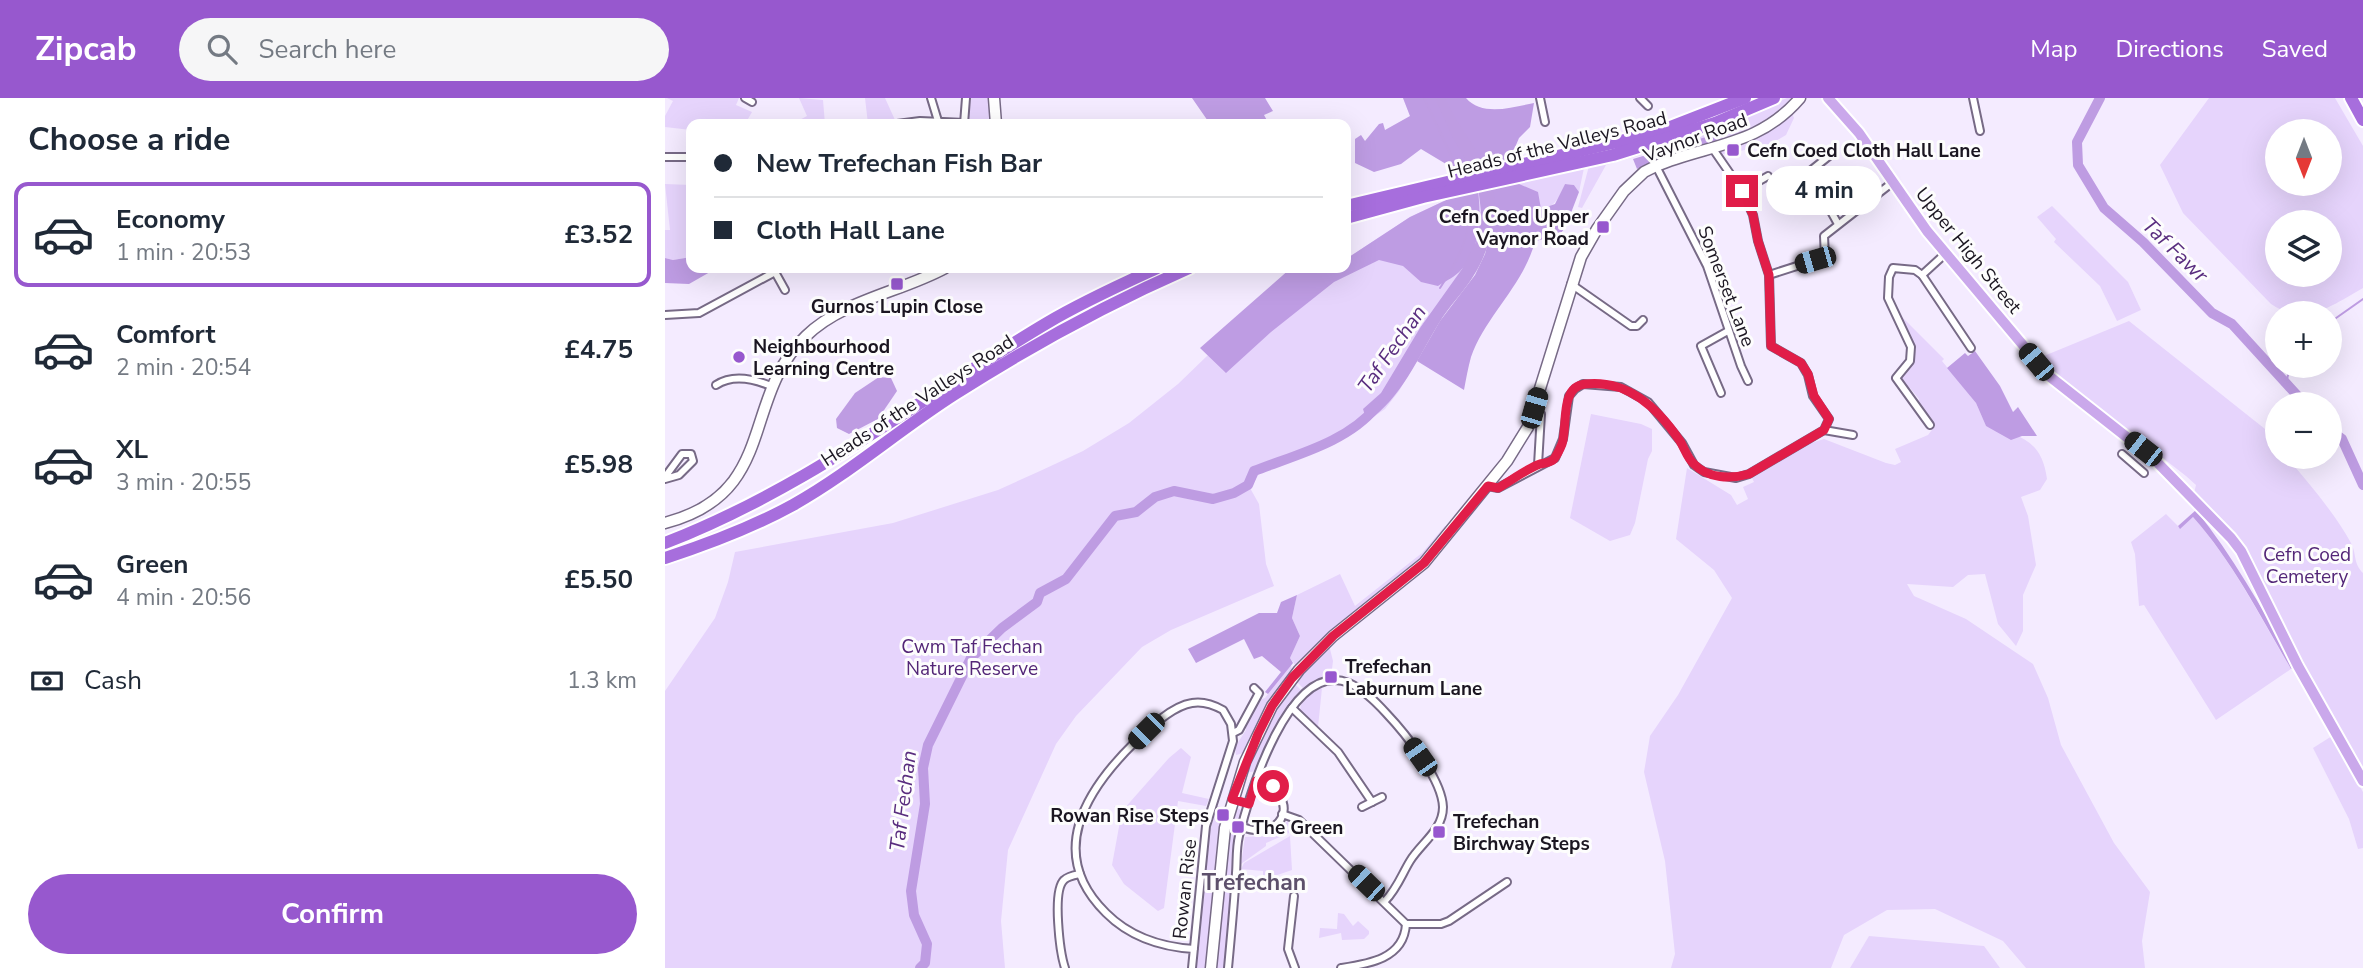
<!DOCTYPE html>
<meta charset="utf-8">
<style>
:root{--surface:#fff;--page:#f6f6f7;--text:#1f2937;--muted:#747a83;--line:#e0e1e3;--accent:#9758ce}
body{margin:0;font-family:"Nunito Sans",sans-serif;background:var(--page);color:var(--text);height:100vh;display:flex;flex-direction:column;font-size:26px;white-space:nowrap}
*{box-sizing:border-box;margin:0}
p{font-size:23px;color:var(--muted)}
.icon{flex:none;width:38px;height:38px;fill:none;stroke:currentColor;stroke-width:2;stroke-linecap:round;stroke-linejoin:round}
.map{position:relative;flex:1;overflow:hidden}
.sheet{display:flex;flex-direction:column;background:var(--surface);width:665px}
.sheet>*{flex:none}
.banner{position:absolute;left:21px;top:21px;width:665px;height:154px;border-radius:14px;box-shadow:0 7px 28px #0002;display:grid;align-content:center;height:154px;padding:0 28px;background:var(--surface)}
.needle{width:46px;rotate:180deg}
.controls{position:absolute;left:1600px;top:21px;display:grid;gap:14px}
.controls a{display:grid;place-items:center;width:77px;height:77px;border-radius:50%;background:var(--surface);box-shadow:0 7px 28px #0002;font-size:35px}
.end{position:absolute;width:32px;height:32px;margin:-16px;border:9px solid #e11d48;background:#fff;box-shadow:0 0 0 4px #fff}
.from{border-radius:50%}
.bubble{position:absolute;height:49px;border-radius:24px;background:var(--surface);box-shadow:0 7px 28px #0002;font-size:23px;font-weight:700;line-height:49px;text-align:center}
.car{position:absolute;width:21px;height:42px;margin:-21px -10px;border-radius:9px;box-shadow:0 0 5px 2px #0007;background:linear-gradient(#222 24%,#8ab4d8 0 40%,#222 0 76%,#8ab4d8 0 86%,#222 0)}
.banner b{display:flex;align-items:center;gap:24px;height:66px;font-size:26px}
.banner b+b{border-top:2px solid var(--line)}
.banner i{width:18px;height:18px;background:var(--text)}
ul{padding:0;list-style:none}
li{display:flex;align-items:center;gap:21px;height:105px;margin:0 14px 10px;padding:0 14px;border:4px solid transparent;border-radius:14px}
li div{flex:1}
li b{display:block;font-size:26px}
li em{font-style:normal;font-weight:700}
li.active{border-color:var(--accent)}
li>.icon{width:63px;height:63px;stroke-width:1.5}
h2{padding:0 28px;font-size:32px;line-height:84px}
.pay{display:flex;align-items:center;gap:18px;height:77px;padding:0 28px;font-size:26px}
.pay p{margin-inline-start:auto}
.button{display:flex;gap:14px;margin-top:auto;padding:14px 28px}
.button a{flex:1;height:80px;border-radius:42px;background:var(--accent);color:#fff;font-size:28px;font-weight:700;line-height:80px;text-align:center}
header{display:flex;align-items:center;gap:42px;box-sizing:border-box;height:98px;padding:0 35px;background:var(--accent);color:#fff}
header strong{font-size:33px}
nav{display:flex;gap:38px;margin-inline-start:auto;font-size:24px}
.search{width:490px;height:63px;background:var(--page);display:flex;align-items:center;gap:18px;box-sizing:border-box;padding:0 24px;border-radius:38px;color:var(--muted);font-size:26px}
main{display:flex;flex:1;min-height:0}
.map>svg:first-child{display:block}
.green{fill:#e6d4fc;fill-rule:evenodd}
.forest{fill:#be9ce3}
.water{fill:#be9ce2}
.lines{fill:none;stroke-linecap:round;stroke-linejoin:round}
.stream{stroke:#be9ce2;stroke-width:2}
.river{stroke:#be9ce2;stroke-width:10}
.street-casing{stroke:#776a86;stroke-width:10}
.secondary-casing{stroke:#776a86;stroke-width:13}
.primary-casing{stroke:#fff;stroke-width:14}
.highway-casing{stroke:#fff;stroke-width:16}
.street{stroke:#fff;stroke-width:6}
.secondary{stroke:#fff;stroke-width:10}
.primary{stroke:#caa8eb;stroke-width:10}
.highway{stroke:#a76edd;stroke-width:12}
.route{stroke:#e11d48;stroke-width:9}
.poi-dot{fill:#9758ce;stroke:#fdfdfd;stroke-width:2.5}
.labels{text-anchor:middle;stroke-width:6;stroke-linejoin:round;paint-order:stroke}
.street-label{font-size:19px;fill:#1b1621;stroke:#fdfdfd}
.poi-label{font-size:19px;font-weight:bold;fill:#1b1621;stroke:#fdfdfd;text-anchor:start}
.park-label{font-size:19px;fill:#532677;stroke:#fdfdfd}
.water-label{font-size:21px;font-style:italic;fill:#592d7f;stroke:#fdfdfd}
.quarter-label{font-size:23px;font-weight:bold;fill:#5d506b;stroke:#fdfdfd}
</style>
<header>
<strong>Zipcab</strong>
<div class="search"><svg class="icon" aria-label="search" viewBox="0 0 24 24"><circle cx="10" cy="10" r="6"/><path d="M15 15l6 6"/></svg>Search here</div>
<nav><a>Map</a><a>Directions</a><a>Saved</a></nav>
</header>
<main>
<section class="sheet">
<h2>Choose a ride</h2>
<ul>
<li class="active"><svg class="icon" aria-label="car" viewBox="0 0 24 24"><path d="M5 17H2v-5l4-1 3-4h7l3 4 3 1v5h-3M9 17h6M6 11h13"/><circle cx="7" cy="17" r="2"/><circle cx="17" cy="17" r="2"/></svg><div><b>Economy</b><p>1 min · 20:53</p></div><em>£3.52</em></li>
<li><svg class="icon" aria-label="car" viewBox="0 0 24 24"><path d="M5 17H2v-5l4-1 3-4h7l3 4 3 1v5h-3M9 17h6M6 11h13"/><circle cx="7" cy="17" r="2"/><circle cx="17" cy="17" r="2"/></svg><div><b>Comfort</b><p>2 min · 20:54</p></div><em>£4.75</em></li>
<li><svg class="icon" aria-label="car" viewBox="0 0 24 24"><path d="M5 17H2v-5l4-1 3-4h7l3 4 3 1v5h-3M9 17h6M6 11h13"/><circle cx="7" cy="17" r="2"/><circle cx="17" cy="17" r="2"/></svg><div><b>XL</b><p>3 min · 20:55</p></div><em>£5.98</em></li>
<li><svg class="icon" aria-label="car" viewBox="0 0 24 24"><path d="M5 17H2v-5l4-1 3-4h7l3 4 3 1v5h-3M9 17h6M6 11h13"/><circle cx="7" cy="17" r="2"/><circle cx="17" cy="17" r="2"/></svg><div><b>Green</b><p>4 min · 20:56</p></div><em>£5.50</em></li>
</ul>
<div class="pay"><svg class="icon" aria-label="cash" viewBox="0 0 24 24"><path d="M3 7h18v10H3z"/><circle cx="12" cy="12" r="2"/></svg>Cash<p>1.3 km</p></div>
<div class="button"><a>Confirm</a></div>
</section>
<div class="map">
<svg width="1698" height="870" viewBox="0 0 1698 870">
<rect width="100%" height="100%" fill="#f4ebff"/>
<g class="green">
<polygon points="2,0 74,0 71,7 87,14 80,26 26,26 26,32 0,29 0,18 8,3"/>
<polygon points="134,0 158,2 160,26 127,26 142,18"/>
<polygon points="200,0 220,0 230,22 203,26"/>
<polygon points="304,0 325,0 326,26 303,26"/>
<polygon points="738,0 780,0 829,105 775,223 734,293 720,311 675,342 594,376 585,390 594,406 601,466 609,488 506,532 477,549 411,618 391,646 343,752 336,823 340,870 0,870 0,593 50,520 63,484 70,454 228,425 333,392 375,373 418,353 464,325 513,286 542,258 681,170 681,161 745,119 794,96 787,67 745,18"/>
<path d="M 1122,0 L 1128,0 C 1106,24 1080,34 1051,45 L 1053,36 L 941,67 L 917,110 L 913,109 L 924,68 L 919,70 L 914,94 L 909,87 L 900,86 C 894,98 890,111 875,111 L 847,83 L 1021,41 Z"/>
<path d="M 1544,0 L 1670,0 L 1698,48 L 1698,190 C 1668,207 1640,229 1606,206 L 1518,115 L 1495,67 ZM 1612,33 L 1664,33 L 1664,86 L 1612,86 ZM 1664,124 L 1664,177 L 1612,177 L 1612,124 Z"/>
<polygon points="1127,15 1129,20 1121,37 1104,47 1055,57 1057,53 1094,39 1112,29"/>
<polygon points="0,86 26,87 26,159 8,162 0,160 0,132 5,132"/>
<polygon points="1387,108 1463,184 1476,212 1452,223 1435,188 1389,144 1391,141 1372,119"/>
<path d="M 1232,214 L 1279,261 L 1277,263 L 1311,305 L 1321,328 C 1355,337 1377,342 1382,381 L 1375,392 L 1356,399 L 1363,418 L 1371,467 L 1358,497 L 1358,533 L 1351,548 L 1333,526 L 1320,476 L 1303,477 L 1288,489 L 1242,486 L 1249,498 L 1301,521 L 1368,566 L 1383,600 L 1396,647 L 1449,745 L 1485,794 L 1477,843 L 1480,870 L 1361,870 L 1338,843 L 1270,811 L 1222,812 L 1179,837 L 1166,870 L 1006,870 L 1010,856 L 1000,763 L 979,674 L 985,638 L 1013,597 L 1067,500 L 1049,472 L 1011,441 L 1022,370 L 1066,397 L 1072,407 L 1083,401 L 1078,389 L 1089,384 L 1087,380 L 1143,346 L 1159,341 L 1221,365 L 1230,367 L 1236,364 L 1230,351 L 1263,337 L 1270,328 C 1267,318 1258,313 1253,304 L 1254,301 L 1245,290 L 1240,290 L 1234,279 L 1246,266 L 1251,251 Z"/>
<path d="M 1464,223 L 1600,331 L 1612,346 L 1612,359 L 1622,359 C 1644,386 1669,414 1686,445 C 1692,457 1688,465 1698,475 L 1698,677 L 1629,552 L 1580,448 L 1529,395 L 1531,387 L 1521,378 L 1383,271 L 1374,260 Z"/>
<polygon points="926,316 976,326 987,331 987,353 983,361 970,425 965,437 945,443 905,420"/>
<path d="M 1501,416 L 1515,430 L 1528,419 C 1568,464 1595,519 1626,571 L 1551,622 L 1479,507 L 1474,508 L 1470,456 L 1466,444 Z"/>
<path d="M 780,428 L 782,430 C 740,485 678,517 631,568 L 625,560 L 635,538 L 627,520 L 632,497 L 675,476 L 690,508 L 757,455 Z"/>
<polygon points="664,547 668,563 666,579 650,582 638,590 632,584 649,561"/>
<polygon points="626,567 627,572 608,597 579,655 571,657 570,649 581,632 580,625 592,603 600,600"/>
<path d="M 630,586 L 636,592 L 599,650 L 591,673 L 580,675 C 594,646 605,606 630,586 Z"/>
<path d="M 657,590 L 653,629 L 635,613 C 635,601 647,594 657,590 Z"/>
<polygon points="1667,638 1698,694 1698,750 1693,751 1684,721 1648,650"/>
<polygon points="516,650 526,659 517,695 544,701 541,708 513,703 499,810 493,813 459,786 447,767 456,718 449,708 458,712 504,660"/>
<polygon points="552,708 560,710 552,747 541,870 531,870 539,765 544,735"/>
<polygon points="570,708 576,712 570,742 560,870 550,870 561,743"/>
<polygon points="623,723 624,735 601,745 601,748 576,766 580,739 601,738"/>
<polygon points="625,738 627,772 598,782 598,773 576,771 579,765"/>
<polygon points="673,815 679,816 688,828 693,823 704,833 704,836 699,841 677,842 676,835 654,840 655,830 672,831"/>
<polygon points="1204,838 1319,848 1335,870 1185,870"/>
</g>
<g class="forest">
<polygon points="527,0 600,0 608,13 599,17 604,26 545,26"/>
<path d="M 738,0 L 801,0 C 817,19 848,9 869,5 L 865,29 L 854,40 L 846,59 L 842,60 L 847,83 L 873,94 L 876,111 L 890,106 L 900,86 L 909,87 L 914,94 L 901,128 L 894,138 L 870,143 C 859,187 821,217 806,259 C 803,270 801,281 799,292 L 752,263 L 775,223 L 810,177 L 820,156 L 826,133 L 813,92 C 816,118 816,151 796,172 C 791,178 781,183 773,188 L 756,184 L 738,168 L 714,162 L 669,184 L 606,234 L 561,275 L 535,250 L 626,170 L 681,170 L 681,161 L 745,119 L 794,96 L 787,67 L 781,66 L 756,51 L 736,66 L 709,74 L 690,65 L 690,41 L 696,37 L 700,43 L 714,26 L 718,25 L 720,32 L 745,18 Z"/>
<polygon points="1054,35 1054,40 1051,45 1003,57 972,71 968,61"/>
<polygon points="26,159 26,170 52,170 24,186 0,185 0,160 8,162"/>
<polygon points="1310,253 1335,288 1348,314 1353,309 1372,338 1357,338 1346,342 1321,328 1311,305 1282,270 1300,255 1303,258"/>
<path d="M 1531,412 C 1571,463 1599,513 1629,569 L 1626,571 C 1596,519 1568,464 1528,419 L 1515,431 L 1513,428 Z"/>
<polygon points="632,497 627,520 635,538 625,560 628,565 603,596 600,594 616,574 597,558 589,561 579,541 531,565 523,551 594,515 612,515 616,504"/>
</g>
<g class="water">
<path d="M 770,0 L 780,0 C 792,30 823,61 828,89 C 833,117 824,154 809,177 C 799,194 784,208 774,225 C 752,261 738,298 702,324 L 698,311 L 716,295 L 755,230 L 797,171 L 812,142 L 816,113 L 812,80 L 789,42 Z"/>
<polygon points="214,279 226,280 232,293 213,321 184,336 172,330 171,321 190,295"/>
</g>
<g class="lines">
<g class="stream">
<polyline points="759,0 794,74"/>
<path d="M 775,190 C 793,163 811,130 801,97"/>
<polyline points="1664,225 1698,201"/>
<polyline points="1621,286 1625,268"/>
</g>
<g class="river">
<polyline points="1435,0 1412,44 1413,67 1439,110 1478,144 1547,215 1567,226 1640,306"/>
<polyline points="1664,331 1677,341 1698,387"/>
<path d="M 255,870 L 260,865 L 262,846 L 249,817 L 246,793 L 260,706 L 258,670 L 263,647 L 306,560 L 337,530 L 372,504 L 375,495 L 401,481 L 450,418 L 471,414 L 490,399 L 509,393 L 548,401 L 569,395 L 583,387 L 589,373 C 630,357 683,344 711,309"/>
</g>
<g class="street-casing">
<g id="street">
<polyline points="80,0 87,4"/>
<polyline points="266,0 273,23"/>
<polyline points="875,0 880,24"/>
<polyline points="975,0 983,8"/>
<polyline points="1308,0 1315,33"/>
<polyline points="232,26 255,23 300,25"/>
<polyline points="299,26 301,0"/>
<polyline points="1169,54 1144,74 1173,126"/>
<polyline points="0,59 26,59"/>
<polyline points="991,68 1042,168 1076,268 1083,283"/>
<polyline points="1077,93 1103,78"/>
<polyline points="1104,177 1160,159 1159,138 1228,84"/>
<polyline points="1257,177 1306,250"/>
<polyline points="906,186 966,228 972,228 978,222"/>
<polyline points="0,217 34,215 110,174 120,192"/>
<path d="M 51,287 C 68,276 90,281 108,289"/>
<polyline points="1056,295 1036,248 1063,233"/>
<polyline points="869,310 876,316 873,367"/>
<polyline points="1265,327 1231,280 1245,263 1246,249 1223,200 1224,179 1228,170 1250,172 1257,177 1281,155"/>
<polyline points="1159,332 1188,337"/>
<polyline points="1457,356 1479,375"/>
<polyline points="0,379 17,356 26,356 28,363 14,377 0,381"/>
<polyline points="823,388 833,390 890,360 898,341 904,298 910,291 918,286 956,289 983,304 1017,345 1029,367 1039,374 1071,380 1084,376 1159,332 1164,321 1148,298 1143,277 1136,265 1106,248 1104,177 1093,143 1088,117 1077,93 1048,51"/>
<polyline points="627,610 673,654 707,704"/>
<polyline points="568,635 574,632 594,595 589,590"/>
<polyline points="697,709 717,699"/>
<polyline points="617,716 634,722 741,826"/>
<path d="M 577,729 C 621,745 637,696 591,683"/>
<polyline points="629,798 623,851 630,870"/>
<polyline points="741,826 776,826 784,823 842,784"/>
<path d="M 400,870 C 395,855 387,793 399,782 C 403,778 410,777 415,776"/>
<path d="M 527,870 L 541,728 L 568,643 L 566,626 L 558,612 C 549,607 538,603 527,605 C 507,608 484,630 470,644 C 420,693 381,756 441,815 C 465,839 496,849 529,851"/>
<path d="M 563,870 C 566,838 569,807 571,775 C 572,763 571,750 574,738 C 584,698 624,560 684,585 C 699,592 710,603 721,615 C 740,635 777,681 778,709 C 778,732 756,745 745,763 C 737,776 732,791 720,803"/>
<path d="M 676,870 C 703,866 739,861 741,826"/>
</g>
</g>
<g class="secondary-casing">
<g id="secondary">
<polyline points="329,0 331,26"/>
<path d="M 0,425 C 114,395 75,301 141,238 C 178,202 236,194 280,170"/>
<path d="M 546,870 L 560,730 L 580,664 L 607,608 L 634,572 L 668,538 L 759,465 L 842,363 L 863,329 L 916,159 L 932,131 L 959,93 L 979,74 L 991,68 C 1044,46 1094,48 1135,0"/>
</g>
</g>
<g class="primary-casing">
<polyline id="primary" points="1163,0 1194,35 1262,133 1384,278 1487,359 1566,440 1576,453 1633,568 1698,683"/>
</g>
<g class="highway-casing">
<g id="highway">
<polyline points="1686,0 1698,22"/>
<polyline points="681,108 952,44 1000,31 1080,0"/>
<polyline points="681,120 758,99 948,57 1050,25 1109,0"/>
<path d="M 0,445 C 140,391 254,301 382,225 C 417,204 455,187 492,170"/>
<path d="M 0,460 C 43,446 88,429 128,407 C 185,375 235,331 290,296 C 365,248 442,206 524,170"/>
</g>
</g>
<use href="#street" class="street"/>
<use href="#secondary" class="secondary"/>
<use href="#primary" class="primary"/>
<use href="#highway" class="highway"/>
</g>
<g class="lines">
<path class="route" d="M 608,688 L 591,683 L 584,706 L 567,701 L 593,636 L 607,608 L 627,580 L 668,538 L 759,465 L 823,388 L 833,390 C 844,384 863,370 875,366 C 880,365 885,365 889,361 C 892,357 895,351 897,346 C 903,329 894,289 920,286 C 963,281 993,310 1015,343 C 1020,351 1022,360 1029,366 C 1043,381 1066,381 1084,376 L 1159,332 L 1164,321 L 1149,298 L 1143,276 L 1136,265 L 1106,248 L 1104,177 L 1093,143 L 1088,117 L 1077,93"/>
</g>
<g class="poi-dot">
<rect x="1061" y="45" width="14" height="14" rx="3.5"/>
<rect x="931" y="122" width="14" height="14" rx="3.5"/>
<rect x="225" y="179" width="14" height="14" rx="3.5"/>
<circle cx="74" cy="259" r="7"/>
<rect x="659" y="572" width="14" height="14" rx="3.5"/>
<rect x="551" y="710" width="14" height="14" rx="3.5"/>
<rect x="566" y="722" width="14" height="14" rx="3.5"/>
<rect x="767" y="727" width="14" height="14" rx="3.5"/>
</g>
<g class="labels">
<g class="street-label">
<text transform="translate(1030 39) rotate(-20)" y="7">Vaynor Road</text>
<text transform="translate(892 46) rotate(-14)" y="7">Heads of the Valleys Road</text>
<text transform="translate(1304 152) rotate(51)" y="7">Upper High Street</text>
<text transform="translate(1062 188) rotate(69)" y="7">Somerset Lane</text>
<text transform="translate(252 302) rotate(-33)" y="7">Heads of the Valleys Road</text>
<text transform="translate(519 791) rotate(-84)" y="7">Rowan Rise</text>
</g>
<g class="poi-label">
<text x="1082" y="59">Cefn Coed Cloth Hall Lane</text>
<text x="924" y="125" text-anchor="end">Cefn Coed Upper<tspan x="924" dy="22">Vaynor Road</tspan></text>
<text x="232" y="215" text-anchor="middle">Gurnos Lupin Close</text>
<text x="88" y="255">Neighbourhood<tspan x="88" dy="22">Learning Centre</tspan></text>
<text x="680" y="575">Trefechan<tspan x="680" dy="22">Laburnum Lane</tspan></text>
<text x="544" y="724" text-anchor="end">Rowan Rise Steps</text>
<text x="788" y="730">Trefechan<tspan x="788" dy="22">Birchway Steps</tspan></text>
<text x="587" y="736">The Green</text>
</g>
<g class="park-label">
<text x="1642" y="463">Cefn Coed<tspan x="1642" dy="22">Cemetery</tspan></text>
<text x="307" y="555">Cwm Taf Fechan<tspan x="307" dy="22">Nature Reserve</tspan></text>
</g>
<g class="water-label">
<text transform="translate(1510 152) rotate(44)" y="7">Taf Fawr</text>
<text transform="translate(727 251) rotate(-55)" y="7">Taf Fechan</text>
<text transform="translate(238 703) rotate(-83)" y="7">Taf Fechan</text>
</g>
<g class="quarter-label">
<text x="589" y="792">Trefechan</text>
</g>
</g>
</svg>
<div class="controls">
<a><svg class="needle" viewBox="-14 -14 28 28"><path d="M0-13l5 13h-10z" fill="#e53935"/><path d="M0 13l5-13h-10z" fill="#747a83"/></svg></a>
<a><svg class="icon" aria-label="layers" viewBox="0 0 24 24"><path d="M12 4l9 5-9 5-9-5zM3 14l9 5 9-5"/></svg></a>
<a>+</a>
<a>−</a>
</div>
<i class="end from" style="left:608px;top:688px"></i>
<i class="end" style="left:1077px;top:93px"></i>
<div class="bubble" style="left:1101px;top:68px;width:116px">4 min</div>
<i class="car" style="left:1150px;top:162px;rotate:254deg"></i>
<i class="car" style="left:1371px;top:264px;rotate:320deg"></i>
<i class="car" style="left:869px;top:310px;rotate:16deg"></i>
<i class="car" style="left:1478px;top:351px;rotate:308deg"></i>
<i class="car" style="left:481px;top:633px;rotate:225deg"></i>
<i class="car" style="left:755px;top:659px;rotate:325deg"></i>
<i class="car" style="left:701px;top:785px;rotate:314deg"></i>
<div class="banner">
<b><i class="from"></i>New Trefechan Fish Bar</b>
<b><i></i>Cloth Hall Lane</b>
</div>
</div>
</main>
